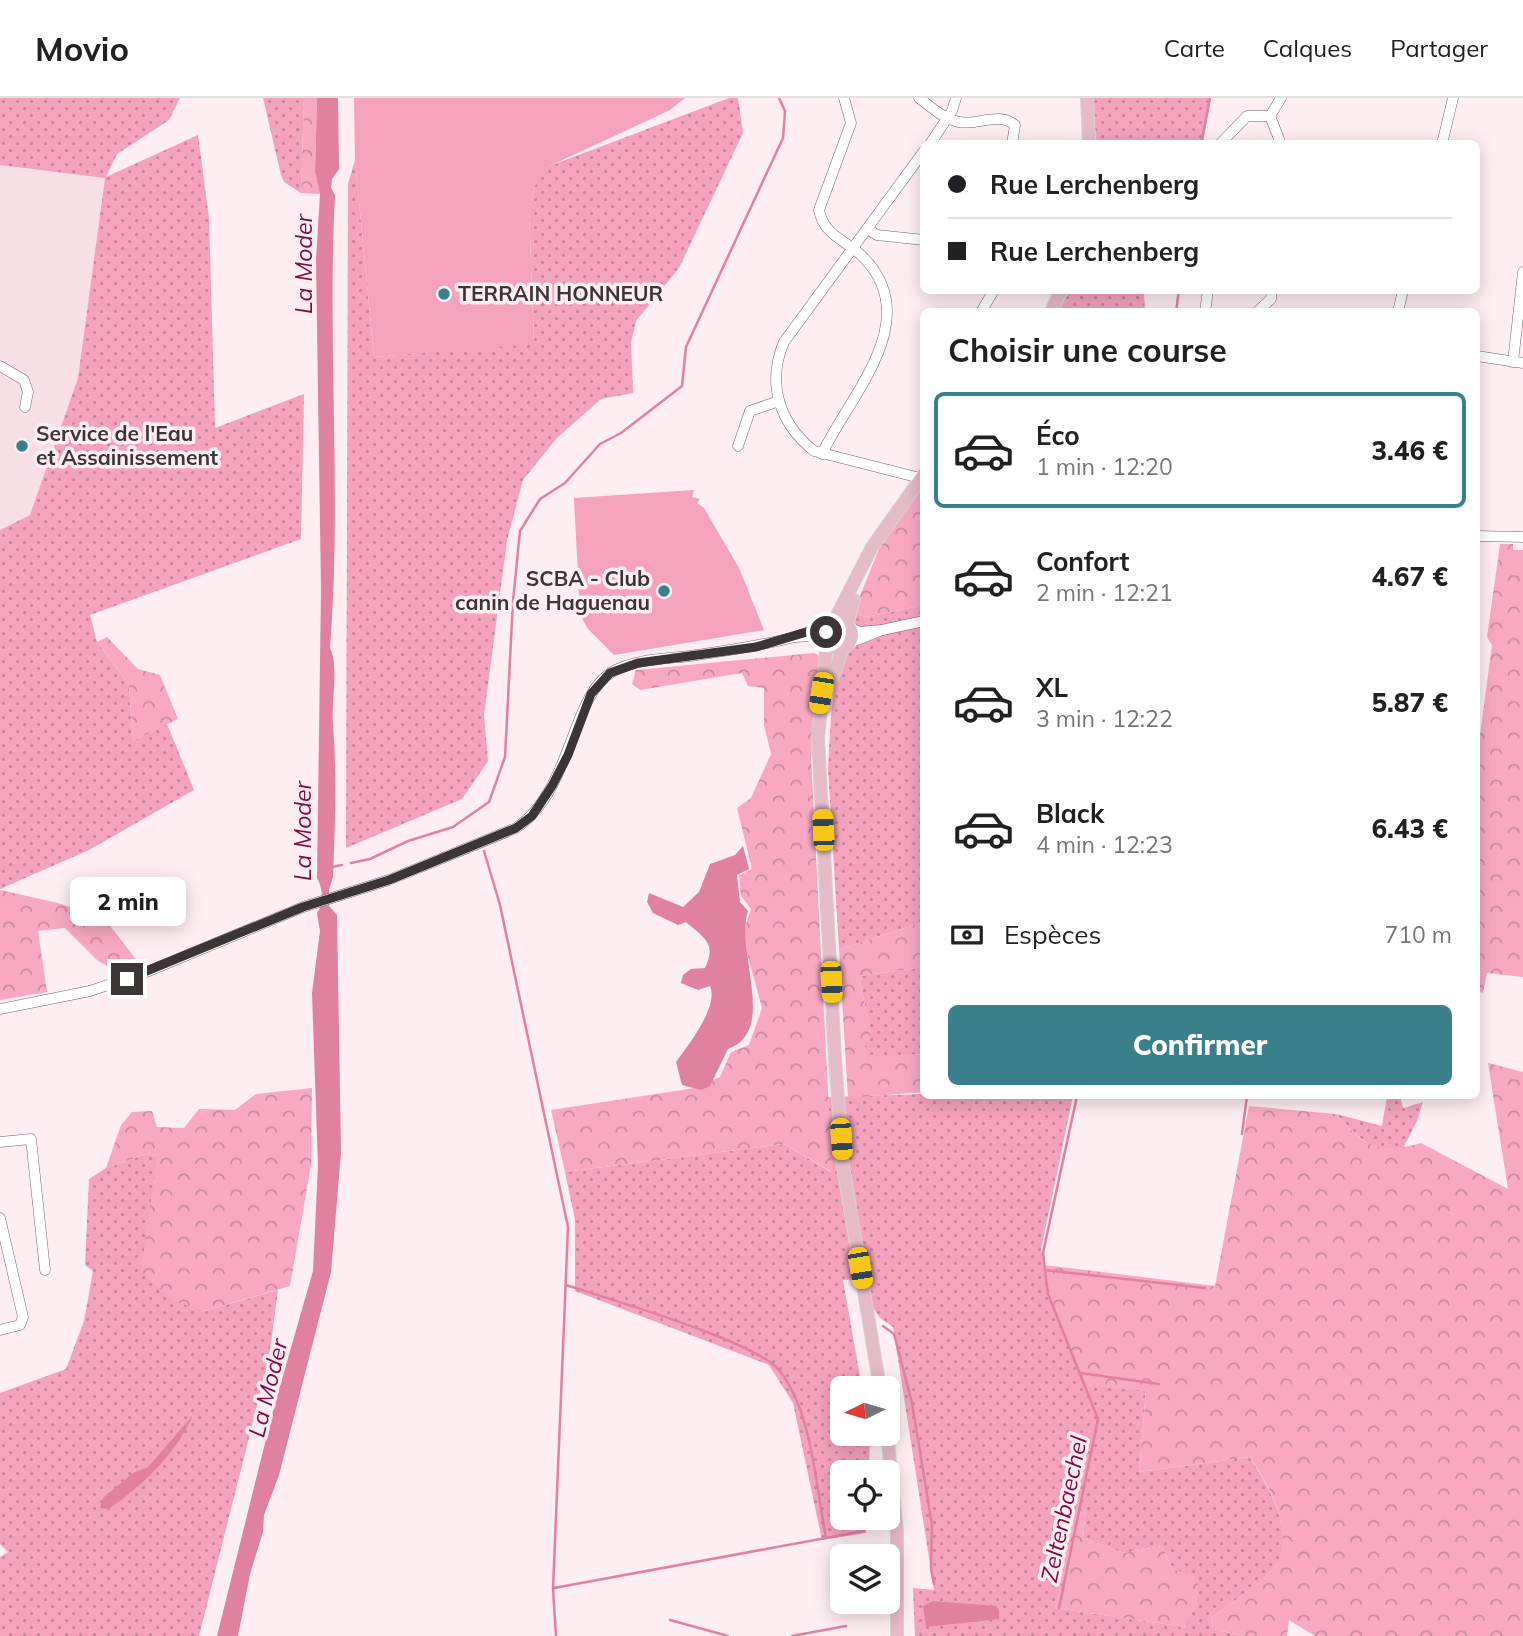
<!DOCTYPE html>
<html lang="fr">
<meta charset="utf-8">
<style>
:root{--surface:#fff;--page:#f2f2f2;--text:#202124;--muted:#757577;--line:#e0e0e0;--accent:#3a808b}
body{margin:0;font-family:Mulish,sans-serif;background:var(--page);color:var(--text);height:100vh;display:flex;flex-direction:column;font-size:26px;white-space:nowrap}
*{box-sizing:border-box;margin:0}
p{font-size:23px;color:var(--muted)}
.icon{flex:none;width:38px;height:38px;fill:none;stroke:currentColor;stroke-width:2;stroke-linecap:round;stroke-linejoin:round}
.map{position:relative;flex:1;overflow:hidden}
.details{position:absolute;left:920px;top:210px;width:560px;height:791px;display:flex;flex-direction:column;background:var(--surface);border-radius:10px;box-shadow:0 4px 18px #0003}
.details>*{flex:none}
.top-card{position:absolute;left:920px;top:42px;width:560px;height:154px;border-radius:10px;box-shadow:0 4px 18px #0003;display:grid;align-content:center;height:154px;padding:0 28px;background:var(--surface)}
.needle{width:46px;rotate:265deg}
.controls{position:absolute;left:830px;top:1278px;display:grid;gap:14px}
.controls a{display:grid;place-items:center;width:70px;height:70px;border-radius:10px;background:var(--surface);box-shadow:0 4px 18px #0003;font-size:35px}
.end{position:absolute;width:32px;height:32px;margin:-16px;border:9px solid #3b3536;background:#fff;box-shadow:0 0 0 4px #fff}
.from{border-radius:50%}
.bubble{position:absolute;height:49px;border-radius:10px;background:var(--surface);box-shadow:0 4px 18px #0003;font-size:23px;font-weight:800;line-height:49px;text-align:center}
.car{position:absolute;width:21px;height:42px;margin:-21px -10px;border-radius:9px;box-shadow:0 0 5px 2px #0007;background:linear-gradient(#f5c518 24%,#345 0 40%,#f5c518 0 76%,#345 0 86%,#f5c518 0)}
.top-card b{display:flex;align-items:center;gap:24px;height:66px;font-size:26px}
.top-card b+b{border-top:2px solid var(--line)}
.top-card i{width:18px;height:18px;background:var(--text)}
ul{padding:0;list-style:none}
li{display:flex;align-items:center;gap:21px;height:116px;margin:0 14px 10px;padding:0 14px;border:4px solid transparent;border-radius:10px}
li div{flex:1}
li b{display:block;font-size:26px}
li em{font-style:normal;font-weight:800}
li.on{border-color:var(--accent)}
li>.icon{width:63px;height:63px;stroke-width:1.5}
h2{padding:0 28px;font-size:32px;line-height:84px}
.pay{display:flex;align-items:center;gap:18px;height:77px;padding:0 28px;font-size:26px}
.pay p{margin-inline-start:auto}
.cta{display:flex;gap:14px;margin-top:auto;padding:14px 28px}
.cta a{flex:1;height:80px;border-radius:10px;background:var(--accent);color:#fff;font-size:28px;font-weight:800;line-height:80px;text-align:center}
header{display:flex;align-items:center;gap:42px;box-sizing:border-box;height:98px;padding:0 35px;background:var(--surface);border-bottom:2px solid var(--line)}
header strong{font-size:33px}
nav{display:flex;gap:38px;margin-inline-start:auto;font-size:24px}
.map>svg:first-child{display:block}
.built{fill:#f8dfe5}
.grass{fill:url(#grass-dots);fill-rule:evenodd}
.forest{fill:url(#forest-crowns)}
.garden{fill:#f5a3bc}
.water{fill:#e081a0}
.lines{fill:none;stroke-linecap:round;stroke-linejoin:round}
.stream{stroke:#e081a0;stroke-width:2.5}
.minor-casing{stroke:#736468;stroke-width:11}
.major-casing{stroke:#d4d3d3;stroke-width:14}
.minor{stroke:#fff;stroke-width:10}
.major{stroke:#e6bbc8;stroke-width:12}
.route{stroke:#3b3536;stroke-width:9}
.poi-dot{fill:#3a808b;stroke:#feedf1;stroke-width:2.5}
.labels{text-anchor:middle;stroke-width:7;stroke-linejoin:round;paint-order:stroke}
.poi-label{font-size:21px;font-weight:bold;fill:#3b3536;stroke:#feedf1;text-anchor:start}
.water-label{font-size:23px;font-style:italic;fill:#7f0942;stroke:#feedf1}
</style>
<header>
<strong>Movio</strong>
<nav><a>Carte</a><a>Calques</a><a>Partager</a></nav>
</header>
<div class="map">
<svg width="1523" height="1538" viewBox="0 0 1523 1538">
<defs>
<pattern id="grass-dots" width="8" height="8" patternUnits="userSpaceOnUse" patternTransform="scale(1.75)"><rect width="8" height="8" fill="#f5a3bc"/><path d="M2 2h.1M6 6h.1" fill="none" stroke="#c8869a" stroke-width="1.8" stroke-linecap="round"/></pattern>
<pattern id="forest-crowns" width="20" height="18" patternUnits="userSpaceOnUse" patternTransform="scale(1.75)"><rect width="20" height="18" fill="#f8a9c1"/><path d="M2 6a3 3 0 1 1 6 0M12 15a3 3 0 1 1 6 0" fill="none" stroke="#ca8a9e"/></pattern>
</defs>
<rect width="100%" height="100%" fill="#feedf1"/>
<polygon class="built" points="0,67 105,80 78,280 30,418 0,432"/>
<g class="grass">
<polygon points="0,0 180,0 169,22 117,56 106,79 198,37 209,120 215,330 304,296 301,441 90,517 97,544 129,587 133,643 167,626 194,692 89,752 0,791 0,432 30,417 78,280 105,80 0,67"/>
<polygon points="263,0 304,0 301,95 284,84 281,77"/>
<polygon points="729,0 738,0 743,35 679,170 636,223 631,244 633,295 601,301 556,341 523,382 507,442 484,617 488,663 462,701 346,750 348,86 355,62 374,259 534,245 529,111 539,72"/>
<polygon points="1093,0 1211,0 1203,45 1096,45"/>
<polygon points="1069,193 1144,193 1145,213 1059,213"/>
<polygon points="924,507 924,824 839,851 828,670 831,618 838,559 864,533 852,527 853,515 866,519"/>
<path d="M 924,869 L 924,956 L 867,960 L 864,947 L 871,938 C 869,915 861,900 860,878 Z"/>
<path d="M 924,996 L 1073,998 L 1041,1151 L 1050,1201 L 1146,1293 L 1139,1374 L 1250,1359 C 1268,1389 1301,1440 1271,1473 C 1255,1491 1230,1505 1211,1520 L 1213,1531 L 1244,1538 L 915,1538 L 913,1490 L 934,1492 L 893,1229 L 880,1220 L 854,1181 L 843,1182 L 862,1290 L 842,1290 L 842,1335 L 870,1335 L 869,1374 L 842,1374 L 842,1419 L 867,1419 L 866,1435 L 822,1442 L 793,1305 L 769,1267 L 575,1193 L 575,1122 L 565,1074 L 784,1046 L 831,1074 L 828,999 ZM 1086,1412 L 1083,1440 L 1124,1455 L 1162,1448 L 1173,1472 L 1185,1529 L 1055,1510 Z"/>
<path d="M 1387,998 L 1400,998 L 1403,1010 L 1423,1004 L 1417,1023 L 1403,1050 C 1374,1058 1353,1035 1336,1016 L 1382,1028 Z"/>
<polygon points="146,1056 157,1058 204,1213 278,1192 269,1260 199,1538 0,1538 0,1459 8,1454 0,1446 0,1295 66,1271 84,1223 93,1173 85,1167 89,1081 106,1070"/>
</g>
<g class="forest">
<polygon points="304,0 317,0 315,74 320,96 301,95"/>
<polygon points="924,387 924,507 866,519 853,515 879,451"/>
<polygon points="1500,446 1513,446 1513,452 1523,452 1523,879 1487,875 1483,895 1477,893 1477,660 1492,547 1487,539"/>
<polygon points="107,539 138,571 160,577 178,621 133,643 129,587 97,544"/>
<polygon points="814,555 822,559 811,659 832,1074 784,1046 565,1074 551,1012 695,990 720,979 731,954 749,947 762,910 747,855 745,829 751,811 741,798 739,777 752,771 737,710 751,700 771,656 764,627 764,590 748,588 742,575 640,592 632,586 636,572"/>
<polygon points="0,792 58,805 105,821 141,868 121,876 97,862 65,830 38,833 47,894 0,902"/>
<path d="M 924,824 L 924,869 L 860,878 C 861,900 869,914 871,938 L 865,947 L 867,959 L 924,956 L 924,994 L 848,1000 L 839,851 Z"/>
<path d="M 1488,965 L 1523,974 L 1523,1538 L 1315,1538 L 1289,1522 L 1287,1538 L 1244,1538 L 1213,1531 L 1211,1520 C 1230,1505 1255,1491 1271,1473 C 1300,1440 1269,1388 1250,1359 L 1139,1374 L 1146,1293 L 1087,1288 L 1050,1201 L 1045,1167 L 1215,1188 L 1249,1008 L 1336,1016 C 1365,1049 1377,1057 1421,1045 L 1508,1091 Z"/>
<polygon points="312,990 311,1067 290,1188 204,1213 174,1203 141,1174 157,1058 146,1056 106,1070 121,1027 132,1014 152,1013 157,1029 184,1030 199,1011 235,1012 256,996"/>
<polygon points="1076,1409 1086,1412 1083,1440 1124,1455 1162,1448 1173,1472 1198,1477 1197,1507 1184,1529 1055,1510"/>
</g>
<g class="garden">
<polygon points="354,0 685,0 670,12 539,73 529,111 534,246 374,259 355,62"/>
<polygon points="694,392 692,399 700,401 697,405 704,410 739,470 764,532 614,557 588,531 580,517 574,400"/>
</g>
<g class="water">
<path d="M 317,0 L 338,0 L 339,71 L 332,81 L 331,90 L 335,97 C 327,248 342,399 330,550 C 339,567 331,606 333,626 C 337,676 335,728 333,779 L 329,791 L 329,808 L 337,817 L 341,1055 L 331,1174 L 279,1377 L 264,1417 L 263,1434 L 250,1476 L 238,1538 L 217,1538 L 274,1309 L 313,1173 L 318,1067 L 312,895 L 320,833 L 317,815 C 324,805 323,790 317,780 L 321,492 L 316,161 L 320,96 L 315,74 Z"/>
<path d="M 743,748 L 749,771 L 737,777 L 740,804 L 748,813 C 735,854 778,933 728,951 L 710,988 L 701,992 L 682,987 L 676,964 C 688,947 719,909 710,888 L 698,892 L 681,885 L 683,877 L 691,871 L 705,870 C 717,845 704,840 686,824 L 678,827 L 653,815 L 647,804 L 649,795 L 683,809 L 699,794 L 710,766 L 735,757 Z"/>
<path d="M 193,1317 C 175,1357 144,1386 109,1411 L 100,1410 L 103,1400 L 133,1375 L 148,1369 Z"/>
<polygon points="933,1503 996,1508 999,1512 999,1521 926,1529 923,1508"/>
</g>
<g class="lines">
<g class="stream">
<polyline points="1201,46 1210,0"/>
<polyline points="1176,214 1179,192"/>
<polyline points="484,753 500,807 568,1129 553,1491 556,1538"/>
<polyline points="351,765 370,761 408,743 453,729 489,704 505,659 513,503 520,433 540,401 565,385 600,346 621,335 682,288 686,249 783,40 785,13 779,0"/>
<polyline points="332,769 342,767"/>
<polyline points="1242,1036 1247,998"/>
<polyline points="1045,1172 1205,1190"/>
<path d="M 566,1187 C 608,1201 755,1243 779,1272 C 812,1312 816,1389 826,1440"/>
<polyline points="883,1228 894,1236 912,1305 932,1427 931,1471 934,1486"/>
<polyline points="1080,1275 1159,1286"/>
<polyline points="554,1490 864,1433"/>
<polyline points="1059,1510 1098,1321 1048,1196 1043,1155 1077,998"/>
<polyline points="670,1522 728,1538"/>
<polyline points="792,1538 846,1528"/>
</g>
<g class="minor-casing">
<g id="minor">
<path d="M 919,0 C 931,9 944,21 959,24 C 977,28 999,13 1015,27 L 1012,46"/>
<polyline points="1270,18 1281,46"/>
<polyline points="930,46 952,13 956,0"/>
<polyline points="1220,46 1247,18 1270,18 1281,0"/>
<polyline points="1442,46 1453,0"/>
<polyline points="869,132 877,137 924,142"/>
<polyline points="981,214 994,192"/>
<polyline points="1205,214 1208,192"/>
<polyline points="1257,214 1271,201 1272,192"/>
<polyline points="1398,214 1403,192"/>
<polyline points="1477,258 1523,265"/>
<polyline points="1513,264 1523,174"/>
<polyline points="0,268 24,282 28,294 25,309"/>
<polyline points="738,348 750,313 779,303"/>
<path d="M 822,356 C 849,298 924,224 865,161 C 848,142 824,139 819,112 L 851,25 L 844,0"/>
<path d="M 920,380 L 814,353 C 780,326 766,286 784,244 L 924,53"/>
<polyline points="1477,438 1523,439"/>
<polyline points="849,529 859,534 882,532 849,545"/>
<polyline points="882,532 924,523"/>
<polyline points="826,541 810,538 795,539 830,527"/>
<path d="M 0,911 L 90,893 L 149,873 L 303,809 L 389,782 L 516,730 C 572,693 571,598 612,574 C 634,561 665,561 690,558 C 725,553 760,548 795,539"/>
<polyline points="0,1044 31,1041 45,1172"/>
<polyline points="0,1120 23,1219 20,1227 0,1232"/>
</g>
</g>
<g class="major-casing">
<g id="major">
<polyline points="1087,0 1089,46"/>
<polyline points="1051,214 1061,192"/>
<circle cx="839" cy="537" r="13"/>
<polyline points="833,525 872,449 924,376"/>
<polyline points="847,527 854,502"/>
<polyline points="827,544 818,641 835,960 843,1068 880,1290"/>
<polyline points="832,581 843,550"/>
<polyline points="887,1334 897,1434 897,1538"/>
</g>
</g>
<use href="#minor" class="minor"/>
<use href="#major" class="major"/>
</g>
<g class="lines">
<polyline class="route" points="127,881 303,809 389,782 516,730 532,718 552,688 568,657 591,596 610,575 638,565 756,549 830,527 826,534"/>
</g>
<g class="poi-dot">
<circle cx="444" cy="196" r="7"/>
<circle cx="22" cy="348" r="7"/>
<circle cx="664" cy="493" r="7"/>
</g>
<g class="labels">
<g class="poi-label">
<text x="458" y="203">TERRAIN HONNEUR</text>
<text x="36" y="343">Service de l'Eau<tspan x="36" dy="24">et Assainissement</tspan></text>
<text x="650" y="488" text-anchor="end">SCBA - Club<tspan x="650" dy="24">canin de Haguenau</tspan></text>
</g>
<g class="water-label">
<text transform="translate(304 166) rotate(-90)" y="8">La Moder</text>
<text transform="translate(303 733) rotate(-90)" y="8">La Moder</text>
<text transform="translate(268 1290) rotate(-76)" y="8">La Moder</text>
<text transform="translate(1064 1411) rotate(-78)" y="8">Zeltenbaechel</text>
</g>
</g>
</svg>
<div class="controls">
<a><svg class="needle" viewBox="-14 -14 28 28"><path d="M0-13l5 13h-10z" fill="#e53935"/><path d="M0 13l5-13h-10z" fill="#757577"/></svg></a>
<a><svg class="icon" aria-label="locate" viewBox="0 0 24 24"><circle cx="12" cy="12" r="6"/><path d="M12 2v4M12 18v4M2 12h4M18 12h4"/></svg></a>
<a><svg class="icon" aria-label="layers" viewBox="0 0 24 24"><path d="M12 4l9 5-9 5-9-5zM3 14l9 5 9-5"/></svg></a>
</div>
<i class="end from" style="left:826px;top:534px"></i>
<i class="end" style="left:127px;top:881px"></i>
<div class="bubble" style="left:70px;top:779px;width:116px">2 min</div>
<i class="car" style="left:821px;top:595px;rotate:189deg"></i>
<i class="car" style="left:823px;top:732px;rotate:357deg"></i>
<i class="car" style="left:831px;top:884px;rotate:177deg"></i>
<i class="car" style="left:841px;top:1041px;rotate:176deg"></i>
<i class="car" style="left:860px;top:1170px;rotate:170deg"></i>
<div class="top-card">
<b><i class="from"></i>Rue Lerchenberg</b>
<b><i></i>Rue Lerchenberg</b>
</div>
<section class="details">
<h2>Choisir une course</h2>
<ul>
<li class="on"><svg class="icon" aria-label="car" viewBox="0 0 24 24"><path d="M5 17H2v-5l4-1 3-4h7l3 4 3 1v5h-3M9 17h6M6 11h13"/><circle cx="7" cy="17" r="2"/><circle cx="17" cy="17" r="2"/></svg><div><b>Éco</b><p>1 min · 12:20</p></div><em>3.46 €</em></li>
<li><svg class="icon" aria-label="car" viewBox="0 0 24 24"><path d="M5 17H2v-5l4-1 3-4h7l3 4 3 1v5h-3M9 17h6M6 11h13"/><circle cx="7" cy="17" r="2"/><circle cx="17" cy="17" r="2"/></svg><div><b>Confort</b><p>2 min · 12:21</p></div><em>4.67 €</em></li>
<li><svg class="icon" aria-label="car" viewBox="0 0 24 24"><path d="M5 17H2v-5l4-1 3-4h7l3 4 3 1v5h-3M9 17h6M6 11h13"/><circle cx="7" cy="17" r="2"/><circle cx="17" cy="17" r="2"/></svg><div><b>XL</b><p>3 min · 12:22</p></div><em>5.87 €</em></li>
<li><svg class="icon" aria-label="car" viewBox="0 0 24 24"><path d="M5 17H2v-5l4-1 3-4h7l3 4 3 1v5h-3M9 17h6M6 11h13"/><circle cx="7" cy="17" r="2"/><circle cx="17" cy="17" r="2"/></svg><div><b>Black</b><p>4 min · 12:23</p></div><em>6.43 €</em></li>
</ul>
<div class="pay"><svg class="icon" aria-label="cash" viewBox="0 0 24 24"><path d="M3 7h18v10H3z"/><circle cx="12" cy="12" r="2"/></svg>Espèces<p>710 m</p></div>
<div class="cta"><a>Confirmer</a></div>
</section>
</div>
